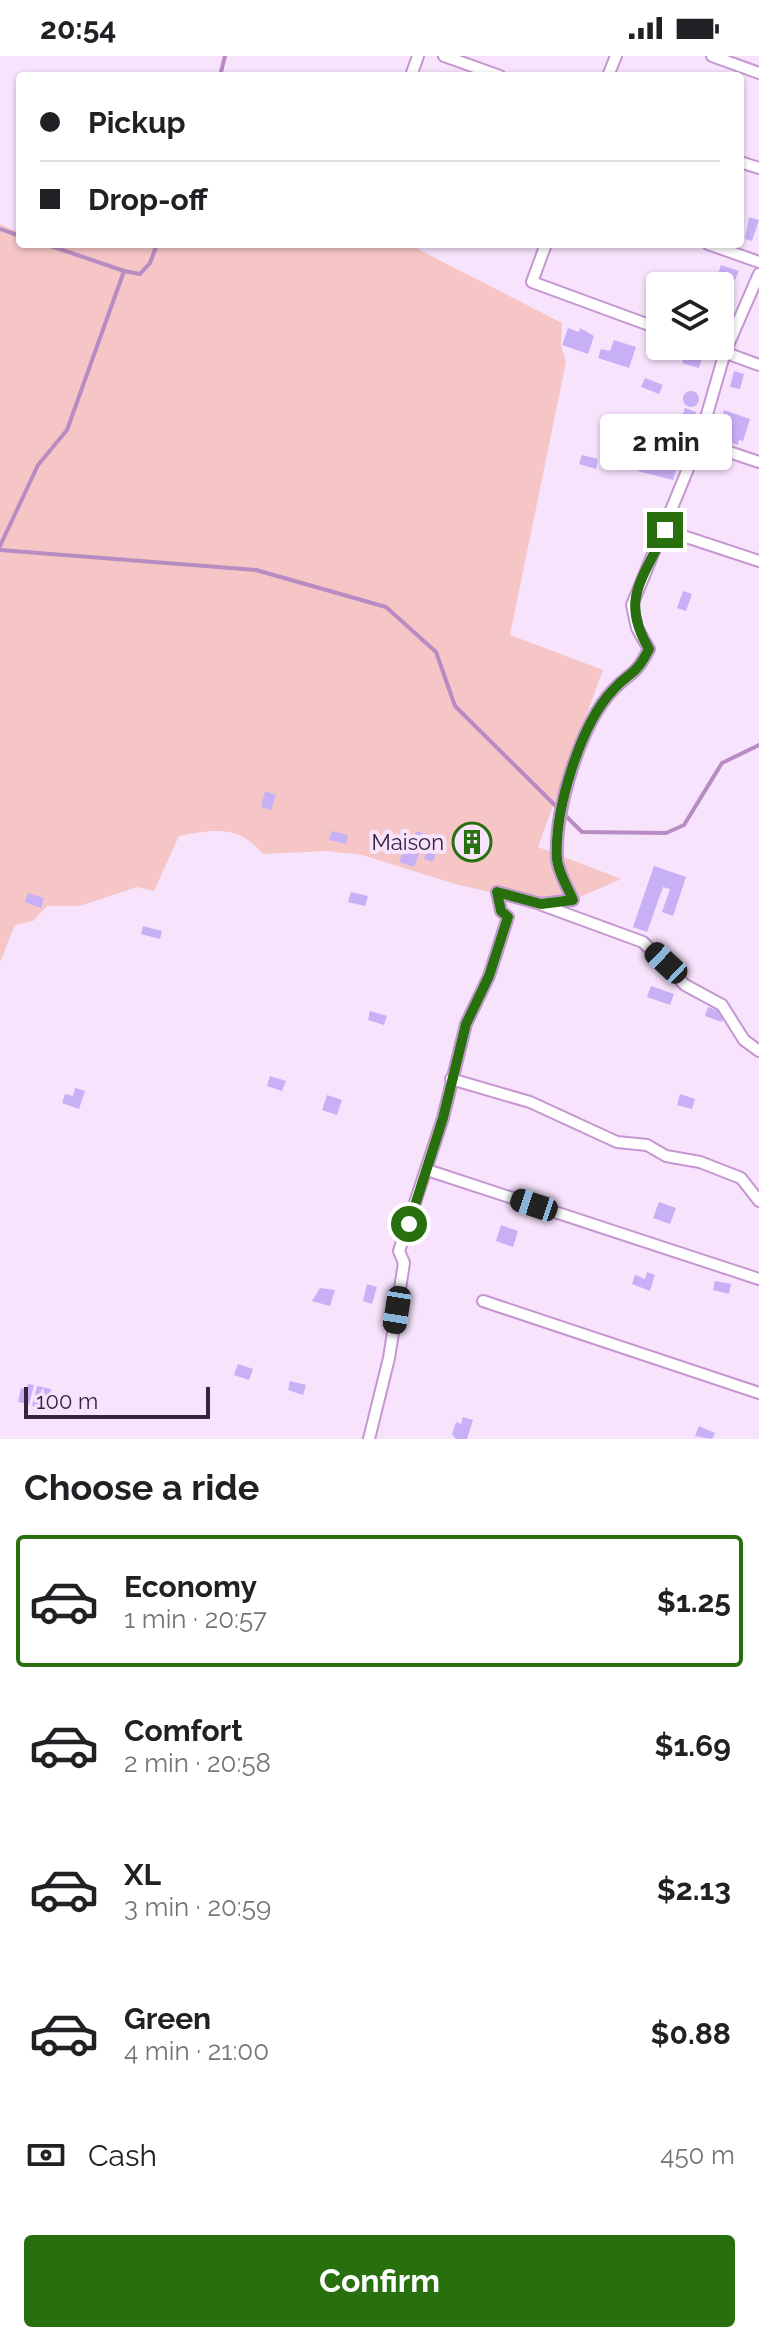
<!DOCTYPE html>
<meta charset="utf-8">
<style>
:root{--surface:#fff;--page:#f2f2f2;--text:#202124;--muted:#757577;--line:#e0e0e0;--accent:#286f0e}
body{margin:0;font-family:Raleway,sans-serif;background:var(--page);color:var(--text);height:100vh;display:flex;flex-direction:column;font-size:30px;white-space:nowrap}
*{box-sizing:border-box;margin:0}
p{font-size:26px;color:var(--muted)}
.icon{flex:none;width:44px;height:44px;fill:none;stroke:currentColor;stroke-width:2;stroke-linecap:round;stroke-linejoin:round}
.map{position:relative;height:1383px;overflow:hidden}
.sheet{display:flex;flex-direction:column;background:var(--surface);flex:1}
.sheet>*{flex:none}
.banner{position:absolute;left:16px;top:16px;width:728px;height:176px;border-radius:8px;box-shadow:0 2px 6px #0004;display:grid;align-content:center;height:176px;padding:0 24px;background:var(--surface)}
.tools{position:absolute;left:646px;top:216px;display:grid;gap:16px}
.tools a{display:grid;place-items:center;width:88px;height:88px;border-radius:8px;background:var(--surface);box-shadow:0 2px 6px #0004;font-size:40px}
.scale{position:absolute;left:24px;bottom:20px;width:186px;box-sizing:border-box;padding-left:8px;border:4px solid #38243d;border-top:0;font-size:22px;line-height:28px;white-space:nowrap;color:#38243d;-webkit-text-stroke:6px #f7e3fc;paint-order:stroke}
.end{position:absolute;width:36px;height:36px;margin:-18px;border:10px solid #286f0e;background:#fff;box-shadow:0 0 0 4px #fff}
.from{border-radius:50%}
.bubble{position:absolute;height:56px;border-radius:8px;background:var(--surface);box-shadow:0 2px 6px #0004;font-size:26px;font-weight:700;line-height:56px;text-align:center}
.car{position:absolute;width:24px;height:48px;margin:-24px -12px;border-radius:10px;box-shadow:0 0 6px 2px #0007;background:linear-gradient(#222 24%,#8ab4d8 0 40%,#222 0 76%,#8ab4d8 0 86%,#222 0)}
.banner b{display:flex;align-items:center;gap:28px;height:76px;font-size:30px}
.banner b+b{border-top:2px solid var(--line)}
.banner i{width:20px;height:20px;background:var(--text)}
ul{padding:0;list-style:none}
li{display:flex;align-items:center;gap:24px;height:132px;margin:0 16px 12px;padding:0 8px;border:4px solid transparent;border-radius:8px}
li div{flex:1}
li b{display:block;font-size:30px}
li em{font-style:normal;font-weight:700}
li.active{border-color:var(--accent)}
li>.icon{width:72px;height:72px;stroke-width:1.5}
h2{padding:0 24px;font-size:36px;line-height:96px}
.pay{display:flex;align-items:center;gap:20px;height:88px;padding:0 24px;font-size:30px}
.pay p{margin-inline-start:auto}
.button{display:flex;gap:16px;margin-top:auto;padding:16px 24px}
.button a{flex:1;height:92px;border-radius:8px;background:var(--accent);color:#fff;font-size:32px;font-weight:700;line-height:92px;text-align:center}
.status{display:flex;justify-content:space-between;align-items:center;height:56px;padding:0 40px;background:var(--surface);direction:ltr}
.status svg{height:22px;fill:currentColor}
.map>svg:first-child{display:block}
.green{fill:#f6c6c6}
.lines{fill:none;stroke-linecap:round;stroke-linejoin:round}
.stream{stroke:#b88cc3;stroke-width:4}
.building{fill:#c8b0f7}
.street-casing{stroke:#c696d3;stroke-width:14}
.street{stroke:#fff;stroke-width:10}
.route{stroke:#286f0e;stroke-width:10}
.labels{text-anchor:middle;stroke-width:8;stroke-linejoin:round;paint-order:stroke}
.poi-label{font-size:22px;fill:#38243d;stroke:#f7e3fc;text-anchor:end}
</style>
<div class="status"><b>20:54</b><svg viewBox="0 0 49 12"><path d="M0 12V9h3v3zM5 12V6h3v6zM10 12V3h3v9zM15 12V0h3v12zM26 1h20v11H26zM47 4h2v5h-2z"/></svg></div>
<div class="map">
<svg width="759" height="1383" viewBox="0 0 759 1383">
<rect width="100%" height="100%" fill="#f7e3fc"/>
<path class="green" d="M 0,168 L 20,177 L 20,188 L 408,188 L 562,267 L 561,289 L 566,306 L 510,579 L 603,614 L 538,791 L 621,823 L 573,844 L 541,848 L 455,828 L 362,799 L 327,795 L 263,798 C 238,768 213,774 179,780 L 154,835 L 137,831 L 80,850 L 47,850 L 33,865 L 15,869 L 0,906 Z"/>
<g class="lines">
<g class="stream">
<polyline points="220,20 225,0"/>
<polyline points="0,173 20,180"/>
<polyline points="124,215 140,218 150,207 157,188"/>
<polyline points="0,490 38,409 67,374 124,215 45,188"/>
<polyline points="0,494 256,514 386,551 436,596 455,650 582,776 666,777 684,769 722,707 759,689"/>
</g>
</g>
<g class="building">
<polygon points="749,161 759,164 752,185 745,183"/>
<polygon points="721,209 739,215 735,224 718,218"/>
<polygon points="568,272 579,276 580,272 594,280 588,298 562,289"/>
<polygon points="614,284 636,291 629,312 598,302 601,293 610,295"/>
<polygon points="685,297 702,302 699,312 682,307"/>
<polygon points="734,315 744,318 740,333 730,331"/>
<polygon points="645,322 663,329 659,338 641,331"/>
<circle cx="691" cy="343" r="8"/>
<polygon points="685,352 696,356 690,373 679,370"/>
<polygon points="724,354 750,363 743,385 739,384 738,389 723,384 724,380 721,379 723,373 718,372"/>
<polygon points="644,397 677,411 673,424 638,415"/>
<polygon points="582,399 598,403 596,413 579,408"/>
<polygon points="683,535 692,538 686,555 677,552"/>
<polygon points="265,735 276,739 271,754 261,751"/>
<polygon points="332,775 348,779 346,788 329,784"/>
<polygon points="416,775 441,783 433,806 424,803 426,797 411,790"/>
<polygon points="462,777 484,783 481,795 459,789"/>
<polygon points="404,793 419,798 414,811 399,806"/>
<polygon points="654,810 686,821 673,860 662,856 670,833 663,831 647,876 633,871"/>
<polygon points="351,836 368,840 365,850 348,846"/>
<polygon points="28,837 44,842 41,852 25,846"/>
<polygon points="143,870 162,875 160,883 141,878"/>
<polygon points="651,930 674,938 670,949 647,941"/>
<polygon points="708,951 726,957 722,966 705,960"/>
<polygon points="370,955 387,960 384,969 368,964"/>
<polygon points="270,1020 286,1025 282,1035 267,1030"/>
<polygon points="75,1032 85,1035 79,1053 62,1047 65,1038 73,1040"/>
<polygon points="680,1038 695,1043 692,1053 677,1049"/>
<polygon points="327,1039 342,1044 337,1059 322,1054"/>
<polygon points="659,1146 676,1152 670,1168 653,1162"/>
<polygon points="501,1169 518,1175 513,1191 496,1185"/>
<polygon points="647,1216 655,1219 650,1235 632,1228 635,1219 645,1223"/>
<polygon points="715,1225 731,1228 729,1238 713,1234"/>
<polygon points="367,1228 377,1231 372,1248 363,1245"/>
<polygon points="320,1232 335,1234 330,1250 312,1245"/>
<polygon points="238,1308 253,1313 249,1324 234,1319"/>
<polygon points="290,1325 306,1329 303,1339 288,1334"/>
<polygon points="28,1328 34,1329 29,1348 18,1346 21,1332 26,1333"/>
<polygon points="37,1330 51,1333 47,1353 32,1350"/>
<polygon points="463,1361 473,1364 467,1383 456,1383 452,1378 456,1366 461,1368"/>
<polygon points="699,1370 715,1377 712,1383 695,1380"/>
</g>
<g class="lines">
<g class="street-casing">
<g id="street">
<polyline points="444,0 500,20"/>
<polyline points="712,0 759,17"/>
<polyline points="411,20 418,0"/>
<polyline points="608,20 616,0"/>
<polyline points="740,106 759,112"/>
<polyline points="546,188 532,226 660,273"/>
<polyline points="708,188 759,206"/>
<polyline points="707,290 759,309"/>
<polyline points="699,386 759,406"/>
<polyline points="665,474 759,505"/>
<polyline points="542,849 643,886 685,929 722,949 744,984 759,995"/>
<polyline points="451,1023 530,1046 617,1086 647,1089 666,1100 700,1106 741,1122 759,1145"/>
<polyline points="427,1114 759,1223"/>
<polyline points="483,1245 759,1337"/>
<path d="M 369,1383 L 389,1302 L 404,1207 L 399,1195 L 443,1062 L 466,968 L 489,920 L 508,861 L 501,855 L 497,836 L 541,848 L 573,844 C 568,832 558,816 557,803 C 554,756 580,669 613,634 C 631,615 635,621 649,593 L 637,572 L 632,549 L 699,386 L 725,296 L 759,218"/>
</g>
</g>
<use href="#street" class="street"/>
</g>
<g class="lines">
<path class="route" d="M 409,1168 L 443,1062 L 466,968 L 489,920 L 508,861 L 501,855 L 497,836 L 541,848 L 573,844 C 568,832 558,816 557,803 C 554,755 580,669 613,634 C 630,615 635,621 649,593 C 619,542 644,524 665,474"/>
</g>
<defs>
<g id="building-ring" transform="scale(2)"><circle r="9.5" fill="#f7e3fc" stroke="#286f0e" stroke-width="1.5"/><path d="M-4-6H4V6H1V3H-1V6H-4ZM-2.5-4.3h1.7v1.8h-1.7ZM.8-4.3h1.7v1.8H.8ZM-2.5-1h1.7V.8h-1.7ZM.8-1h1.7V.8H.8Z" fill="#286f0e"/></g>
</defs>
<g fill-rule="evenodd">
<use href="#building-ring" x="472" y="786"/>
</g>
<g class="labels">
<g class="poi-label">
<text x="444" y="794">Maison</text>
</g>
</g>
</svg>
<div class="tools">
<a><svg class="icon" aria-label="layers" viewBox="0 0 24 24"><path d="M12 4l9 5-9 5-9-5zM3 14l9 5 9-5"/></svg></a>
</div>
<div class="scale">100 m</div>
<i class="end from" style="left:409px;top:1168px"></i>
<i class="end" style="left:665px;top:474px"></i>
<div class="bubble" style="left:600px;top:358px;width:132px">2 min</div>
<i class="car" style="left:666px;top:907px;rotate:313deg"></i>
<i class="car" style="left:534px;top:1149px;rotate:288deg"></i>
<i class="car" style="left:397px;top:1254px;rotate:189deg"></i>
<div class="banner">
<b><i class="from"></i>Pickup</b>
<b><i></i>Drop-off</b>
</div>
</div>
<section class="sheet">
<h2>Choose a ride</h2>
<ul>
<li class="active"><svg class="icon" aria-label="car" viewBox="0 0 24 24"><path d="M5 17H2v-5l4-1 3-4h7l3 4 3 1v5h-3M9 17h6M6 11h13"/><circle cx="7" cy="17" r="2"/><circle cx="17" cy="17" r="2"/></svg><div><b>Economy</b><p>1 min · 20:57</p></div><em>$1.25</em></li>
<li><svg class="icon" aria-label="car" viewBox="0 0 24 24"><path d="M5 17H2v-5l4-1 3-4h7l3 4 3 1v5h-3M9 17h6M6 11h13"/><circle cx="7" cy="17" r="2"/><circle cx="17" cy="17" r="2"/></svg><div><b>Comfort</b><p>2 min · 20:58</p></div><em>$1.69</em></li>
<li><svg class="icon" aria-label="car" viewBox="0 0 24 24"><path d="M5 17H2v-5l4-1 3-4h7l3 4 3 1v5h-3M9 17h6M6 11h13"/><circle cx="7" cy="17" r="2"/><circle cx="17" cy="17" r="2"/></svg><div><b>XL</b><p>3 min · 20:59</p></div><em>$2.13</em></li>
<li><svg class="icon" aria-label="car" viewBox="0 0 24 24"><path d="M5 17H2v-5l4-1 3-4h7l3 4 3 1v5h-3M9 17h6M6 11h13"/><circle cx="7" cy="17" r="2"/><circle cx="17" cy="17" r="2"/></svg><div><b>Green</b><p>4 min · 21:00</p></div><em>$0.88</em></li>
</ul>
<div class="pay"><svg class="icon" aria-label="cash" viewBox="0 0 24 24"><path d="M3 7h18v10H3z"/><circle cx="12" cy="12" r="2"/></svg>Cash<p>450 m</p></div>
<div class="button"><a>Confirm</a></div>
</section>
